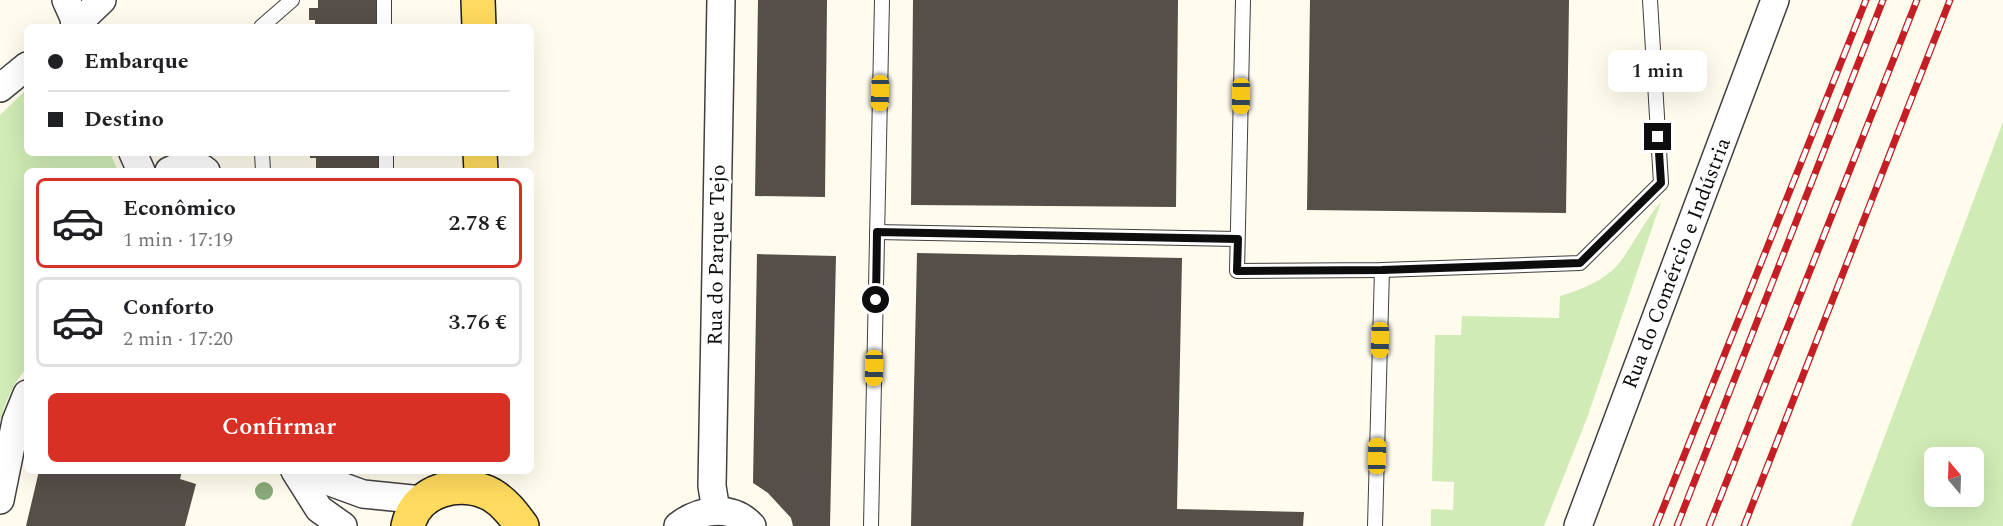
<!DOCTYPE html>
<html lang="pt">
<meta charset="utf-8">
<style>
:root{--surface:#fff;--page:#f6f6f6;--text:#202124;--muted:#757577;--line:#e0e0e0;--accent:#d93025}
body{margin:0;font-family:Spectral,serif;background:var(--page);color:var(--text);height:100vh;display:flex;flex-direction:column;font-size:22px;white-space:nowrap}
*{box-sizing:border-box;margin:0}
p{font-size:20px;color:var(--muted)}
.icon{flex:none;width:33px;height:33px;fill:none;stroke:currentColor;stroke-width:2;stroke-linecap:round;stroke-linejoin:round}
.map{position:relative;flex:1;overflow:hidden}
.side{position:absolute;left:24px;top:168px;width:510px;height:306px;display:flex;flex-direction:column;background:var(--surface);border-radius:9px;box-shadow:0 6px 24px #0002}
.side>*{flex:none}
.hud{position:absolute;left:24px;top:24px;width:510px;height:132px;border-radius:9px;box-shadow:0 6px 24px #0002;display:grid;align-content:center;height:132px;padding:0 24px;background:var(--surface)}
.needle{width:39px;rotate:341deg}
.controls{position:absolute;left:1924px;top:447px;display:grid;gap:12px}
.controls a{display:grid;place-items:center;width:60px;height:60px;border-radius:9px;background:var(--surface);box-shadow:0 6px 24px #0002;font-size:30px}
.end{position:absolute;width:27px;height:27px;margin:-14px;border:8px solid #0d0d0d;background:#fff;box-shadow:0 0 0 3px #fff}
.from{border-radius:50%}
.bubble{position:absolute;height:42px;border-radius:9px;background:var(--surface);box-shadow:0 6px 24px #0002;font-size:20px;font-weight:600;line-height:42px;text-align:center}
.car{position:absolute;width:18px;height:36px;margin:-18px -9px;border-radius:8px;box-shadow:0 0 4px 2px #0007;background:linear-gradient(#f5c518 24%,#345 0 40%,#f5c518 0 76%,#345 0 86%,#f5c518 0)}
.hud b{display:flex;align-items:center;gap:21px;height:57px;font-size:22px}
.hud b+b{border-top:2px solid var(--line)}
.hud i{width:15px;height:15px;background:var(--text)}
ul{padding:10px 0 0;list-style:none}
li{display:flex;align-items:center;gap:18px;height:90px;margin:0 12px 9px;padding:0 12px;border:3px solid var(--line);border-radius:9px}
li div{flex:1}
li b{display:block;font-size:22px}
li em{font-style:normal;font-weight:600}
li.on{border-color:var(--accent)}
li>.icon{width:54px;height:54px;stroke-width:1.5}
.button{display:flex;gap:12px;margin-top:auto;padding:12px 24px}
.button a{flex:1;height:69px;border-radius:9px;background:var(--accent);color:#fff;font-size:24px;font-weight:600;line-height:69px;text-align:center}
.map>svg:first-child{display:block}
.green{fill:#d0ebb5;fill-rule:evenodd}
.building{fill:#564e49}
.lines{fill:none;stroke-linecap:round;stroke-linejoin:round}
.service-casing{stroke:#404040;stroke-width:16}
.minor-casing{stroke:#404040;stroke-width:30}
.primary-casing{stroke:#1e1e1e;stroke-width:36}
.service{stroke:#fff;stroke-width:14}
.minor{stroke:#fff;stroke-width:27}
.primary{stroke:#feda5e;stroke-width:33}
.rail-casing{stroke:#c31f24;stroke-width:7}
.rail{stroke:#fff;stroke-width:4.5;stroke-dasharray:14;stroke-linecap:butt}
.tree{fill:#89aa7a}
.route{stroke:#0d0d0d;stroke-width:8}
.labels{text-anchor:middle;stroke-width:6;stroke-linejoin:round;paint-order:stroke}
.street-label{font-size:21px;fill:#0d0d0d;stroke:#fff}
</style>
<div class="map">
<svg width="2003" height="526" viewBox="0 0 2003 526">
<rect width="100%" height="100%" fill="#fffced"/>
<g class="green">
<path d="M 27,89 L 27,153 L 110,153 L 118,171 L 27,171 L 27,368 C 12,384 6,401 0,421 L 0,115 Z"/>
<path d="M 2003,122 L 2003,526 L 1851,526 ZM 1935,458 L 1974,458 L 1974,496 L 1935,496 Z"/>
<path d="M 1661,202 L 1587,418 L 1544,526 L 1431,526 L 1431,509 L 1453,510 L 1454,482 L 1432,481 L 1435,335 L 1461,335 L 1462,316 L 1559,318 L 1560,296 C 1582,290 1607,279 1621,261 C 1635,241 1645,220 1661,202 Z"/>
</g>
<g class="building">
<polygon points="318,0 377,0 377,27 315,27 315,20 309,20 309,8 318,8"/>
<polygon points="758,0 827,0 825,197 755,196"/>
<polygon points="913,0 1178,0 1176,207 911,205"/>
<polygon points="1310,0 1569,0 1566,213 1307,210"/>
<polygon points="310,153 378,153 379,171 316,171 316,158 310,158"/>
<polygon points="917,253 1182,258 1177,509 1304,512 1303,526 911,526"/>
<polygon points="757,254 836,256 830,526 793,526 791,518 768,493 753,483"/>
<polygon points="39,471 182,471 180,479 196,484 185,526 26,526"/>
</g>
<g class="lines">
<g class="service-casing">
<g id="service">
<polyline points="384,0 384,27"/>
<polyline points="1243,0 1237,271 1382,270 1580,263 1661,183 1650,0"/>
<polyline points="261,27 292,0"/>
<polyline points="262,153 263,171"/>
<polyline points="386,153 386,171"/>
<polyline points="877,232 1237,239"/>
<polyline points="871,526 882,0"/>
<polyline points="1375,526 1382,270"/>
</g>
</g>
<g class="minor-casing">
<g id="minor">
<polyline points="66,0 78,27"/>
<polyline points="74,27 102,0"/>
<polyline points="0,88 27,66"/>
<polyline points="133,153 141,171"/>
<path d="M 169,171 C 181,165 195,161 206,171"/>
<polyline points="295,471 319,509 343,526"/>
<polyline points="300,471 363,494 422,500"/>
<polyline points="0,500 16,421 27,394"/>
<polyline points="716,511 712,486 721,0"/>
<path d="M 678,526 C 699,509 732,504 752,526"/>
<polyline points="1578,526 1775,0"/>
</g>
</g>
<g class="primary-casing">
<g id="primary">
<polyline points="478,0 479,27"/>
<polyline points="480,153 481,171"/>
<path d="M 408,526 C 416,489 462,478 492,495 C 505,503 513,514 522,526"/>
</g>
</g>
<use href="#service" class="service"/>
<use href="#minor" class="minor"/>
<use href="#primary" class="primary"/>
<g class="rail-casing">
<g id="rail">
<polyline points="1656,526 1866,0"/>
<polyline points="1677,526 1883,0"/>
<polyline points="1709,526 1917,0"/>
<polyline points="1744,526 1950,0"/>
</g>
</g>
<use href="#rail" class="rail"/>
</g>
<circle class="tree" cx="264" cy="491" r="9"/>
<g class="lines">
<polyline class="route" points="876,300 877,232 1238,239 1237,271 1382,270 1580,263 1661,183 1658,137"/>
</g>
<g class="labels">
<g class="street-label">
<text transform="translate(716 255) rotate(-89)" y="7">Rua do Parque Tejo</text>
<text transform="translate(1676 263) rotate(-69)" y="7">Rua do Comércio e Indústria</text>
</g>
</g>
</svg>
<div class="controls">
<a><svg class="needle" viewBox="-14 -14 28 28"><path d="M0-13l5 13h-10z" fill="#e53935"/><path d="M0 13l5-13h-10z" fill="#757577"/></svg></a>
</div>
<i class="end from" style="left:876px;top:300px"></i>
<i class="end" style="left:1658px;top:137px"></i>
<div class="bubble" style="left:1608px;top:50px;width:99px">1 min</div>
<i class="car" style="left:880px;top:93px;rotate:181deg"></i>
<i class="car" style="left:1241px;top:96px;rotate:181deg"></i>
<i class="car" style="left:1380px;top:340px;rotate:181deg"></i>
<i class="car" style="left:874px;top:368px;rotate:181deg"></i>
<i class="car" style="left:1377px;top:456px;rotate:1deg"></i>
<div class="hud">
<b><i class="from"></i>Embarque</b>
<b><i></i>Destino</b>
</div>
<section class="side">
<ul>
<li class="on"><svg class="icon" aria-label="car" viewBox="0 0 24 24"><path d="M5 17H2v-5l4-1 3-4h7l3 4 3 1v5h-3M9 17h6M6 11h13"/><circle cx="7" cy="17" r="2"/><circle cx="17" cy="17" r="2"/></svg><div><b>Econômico</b><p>1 min · 17:19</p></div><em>2.78 €</em></li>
<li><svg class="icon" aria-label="car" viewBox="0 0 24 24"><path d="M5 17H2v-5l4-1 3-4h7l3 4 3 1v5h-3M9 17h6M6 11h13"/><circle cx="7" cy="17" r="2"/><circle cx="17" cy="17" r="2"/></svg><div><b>Conforto</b><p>2 min · 17:20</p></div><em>3.76 €</em></li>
</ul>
<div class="button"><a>Confirmar</a></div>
</section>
</div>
